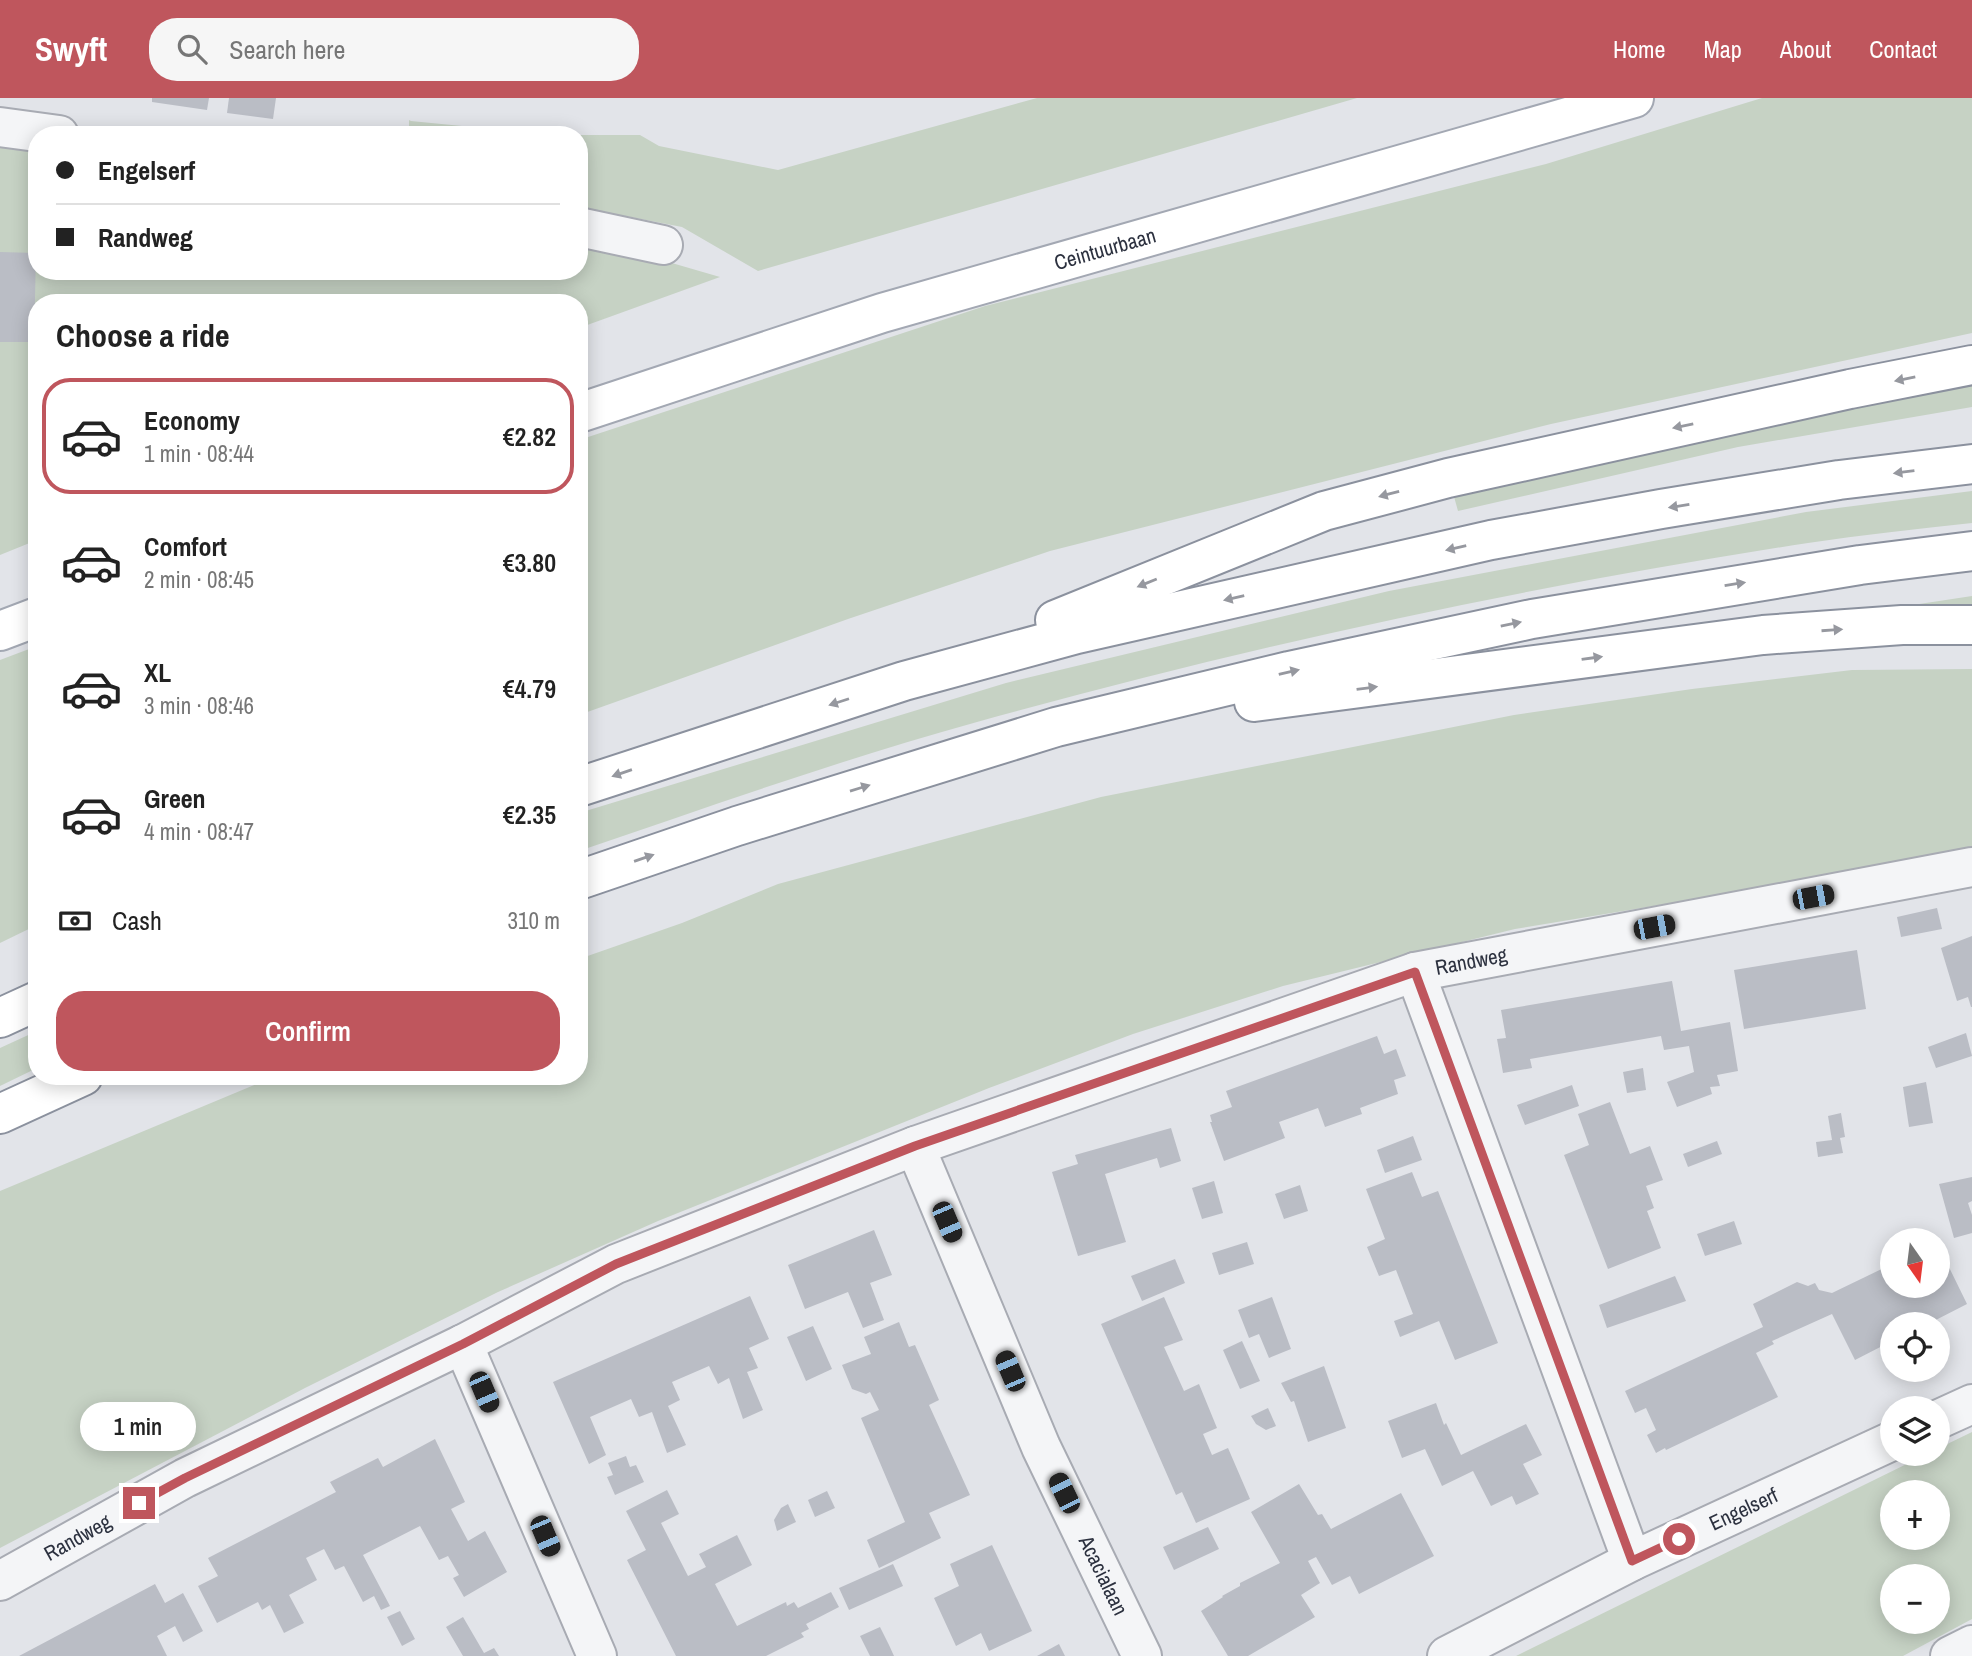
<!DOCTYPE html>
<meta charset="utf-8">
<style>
:root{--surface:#fff;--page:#f6f6f6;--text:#222;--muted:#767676;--line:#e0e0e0;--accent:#bf565d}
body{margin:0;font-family:"Archivo Narrow",sans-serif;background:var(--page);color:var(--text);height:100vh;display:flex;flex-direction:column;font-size:26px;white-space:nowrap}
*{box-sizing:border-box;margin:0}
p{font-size:23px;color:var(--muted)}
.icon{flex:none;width:38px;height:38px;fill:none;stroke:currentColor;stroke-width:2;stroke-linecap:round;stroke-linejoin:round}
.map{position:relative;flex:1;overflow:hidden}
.panel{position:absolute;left:28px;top:196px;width:560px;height:791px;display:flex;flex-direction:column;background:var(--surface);border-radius:28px;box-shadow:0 4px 18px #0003}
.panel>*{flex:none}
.banner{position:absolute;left:28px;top:28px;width:560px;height:154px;border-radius:28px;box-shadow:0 4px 18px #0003;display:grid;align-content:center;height:154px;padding:0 28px;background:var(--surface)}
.needle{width:46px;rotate:166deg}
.controls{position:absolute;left:1880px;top:1130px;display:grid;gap:14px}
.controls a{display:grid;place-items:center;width:70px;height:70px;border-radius:50%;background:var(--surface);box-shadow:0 4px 18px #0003;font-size:35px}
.end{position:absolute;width:32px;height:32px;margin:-16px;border:9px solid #bf565d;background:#fff;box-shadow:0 0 0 4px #fff}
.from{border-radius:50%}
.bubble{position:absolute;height:49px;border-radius:24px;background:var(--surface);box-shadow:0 4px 18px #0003;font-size:23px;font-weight:600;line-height:49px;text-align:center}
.car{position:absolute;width:21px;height:42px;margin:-21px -10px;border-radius:9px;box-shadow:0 0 5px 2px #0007;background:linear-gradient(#222 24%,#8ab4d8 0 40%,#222 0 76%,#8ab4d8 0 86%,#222 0)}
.banner b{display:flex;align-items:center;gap:24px;height:66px;font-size:26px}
.banner b+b{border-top:2px solid var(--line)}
.banner i{width:18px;height:18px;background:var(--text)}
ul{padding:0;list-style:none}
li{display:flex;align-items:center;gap:21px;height:116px;margin:0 14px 10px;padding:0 14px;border:4px solid transparent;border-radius:28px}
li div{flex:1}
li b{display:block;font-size:26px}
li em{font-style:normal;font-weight:600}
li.selected{border-color:var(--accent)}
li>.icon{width:63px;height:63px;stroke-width:1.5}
h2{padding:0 28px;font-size:32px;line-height:84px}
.pay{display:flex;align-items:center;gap:18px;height:77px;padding:0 28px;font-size:26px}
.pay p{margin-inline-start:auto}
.button{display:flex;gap:14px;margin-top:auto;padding:14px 28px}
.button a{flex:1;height:80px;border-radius:28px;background:var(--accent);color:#fff;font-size:28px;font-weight:600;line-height:80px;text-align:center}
header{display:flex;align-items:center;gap:42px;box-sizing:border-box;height:98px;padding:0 35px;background:var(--accent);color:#fff}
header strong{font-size:33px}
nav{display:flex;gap:38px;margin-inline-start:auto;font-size:24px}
.search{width:490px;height:63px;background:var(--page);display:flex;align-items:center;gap:18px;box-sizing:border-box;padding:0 24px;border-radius:28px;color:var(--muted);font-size:26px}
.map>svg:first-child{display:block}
.green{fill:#c6d2c4;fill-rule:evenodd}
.building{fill:#babdc5}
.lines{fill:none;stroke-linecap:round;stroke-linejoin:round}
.minor-casing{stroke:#a8abb3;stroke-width:42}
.major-casing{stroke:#a3a8b3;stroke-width:42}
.highway-casing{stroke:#8b919e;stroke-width:42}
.minor{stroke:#f4f5f7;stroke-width:38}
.major{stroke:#fff;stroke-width:38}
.highway{stroke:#fff;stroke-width:38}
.oneway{fill:#96989f}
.route{stroke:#bf565d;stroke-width:9}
.labels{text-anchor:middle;stroke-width:6;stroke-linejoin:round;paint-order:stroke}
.street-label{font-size:21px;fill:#2c313f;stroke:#f1f3f6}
</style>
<header>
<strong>Swyft</strong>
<div class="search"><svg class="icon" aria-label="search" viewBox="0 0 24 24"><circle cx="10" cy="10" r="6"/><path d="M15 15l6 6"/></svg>Search here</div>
<nav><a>Home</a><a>Map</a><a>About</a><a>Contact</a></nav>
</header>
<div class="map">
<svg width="1972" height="1558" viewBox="0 0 1972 1558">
<rect width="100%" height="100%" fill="#e2e4e9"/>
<g class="green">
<polygon points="1037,0 1357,0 758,173 682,129 579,109 579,37 640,37 659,48 778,72"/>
<polygon points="1762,0 1972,0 1972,235 1551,326 1050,453 848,521 579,617 579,342 985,208 1546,66"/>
<polygon points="409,22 411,23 552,37 404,37 409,29"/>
<polygon points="0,42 37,45 37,173 579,173 579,138 720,179 579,230 579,205 37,205 37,442 0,457"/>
<polygon points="1972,281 1972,309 1738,349 1458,413 1453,395"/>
<path d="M 1972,393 L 1972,425 C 1917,431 1862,437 1808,445 C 1528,488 1250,548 977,624 C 843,661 711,708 579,753 L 579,715 L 1006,585 L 1389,493 L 1806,414 Z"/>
<polygon points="1972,498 1972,516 1847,517"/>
<polygon points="37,548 37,827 0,845 0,562"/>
<polygon points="1972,571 1972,758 1816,781 1515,831 1283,888 1133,936 989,990 658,1123 498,1194 305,1290 0,1450 0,1093 276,978 579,978 579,861 682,825 778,786 1101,699 1514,617 1692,591 1852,572"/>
<polygon points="37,933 37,970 0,988 0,950"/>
<path d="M 1972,1334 L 1972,1521 L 1903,1558 L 1516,1558 L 1927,1356 L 1937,1356 L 1937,1351 ZM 1892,1395 L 1937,1395 L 1937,1440 L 1892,1440 ZM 1892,1479 L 1937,1479 L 1937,1524 L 1892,1524 Z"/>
</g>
<g class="building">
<polygon points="152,0 209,0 207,12 152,4"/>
<polygon points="229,0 276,0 273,21 227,15"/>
<polygon points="0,154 36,155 34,244 0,244"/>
<polygon points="1937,810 1942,831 1901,839 1897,819"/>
<polygon points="1972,838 1972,909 1971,909 1968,899 1957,903 1941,850"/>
<polygon points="1857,852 1866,911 1744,931 1734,872"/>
<polygon points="1672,883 1681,933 1730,924 1738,973 1717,977 1720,988 1710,989 1712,996 1677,1009 1667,984 1694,974 1689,948 1664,952 1661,938 1530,961 1532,970 1503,975 1497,941 1506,940 1501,912"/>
<polygon points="1966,935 1972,958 1936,970 1928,949"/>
<polygon points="1377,938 1384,956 1396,951 1406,978 1394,982 1398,996 1360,1010 1362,1016 1325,1029 1318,1010 1279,1024 1285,1040 1224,1063 1210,1024 1212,1024 1210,1017 1232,1009 1226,993"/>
<polygon points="1643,970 1646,992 1627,995 1623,974"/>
<polygon points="1926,984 1933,1025 1909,1029 1903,989"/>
<polygon points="1572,987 1579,1008 1525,1027 1517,1007"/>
<polygon points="1610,1004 1630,1056 1650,1048 1663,1082 1646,1088 1654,1110 1647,1113 1661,1150 1608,1171 1564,1057 1589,1047 1578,1016"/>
<polygon points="1841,1015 1845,1039 1840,1040 1843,1055 1818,1059 1816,1044 1832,1042 1828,1018"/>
<polygon points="1171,1030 1181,1063 1160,1070 1157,1060 1105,1076 1126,1144 1078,1158 1052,1074 1078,1066 1075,1057"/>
<polygon points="1413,1038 1422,1062 1385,1075 1377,1052"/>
<polygon points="1717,1043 1722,1056 1688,1069 1683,1056"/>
<polygon points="1412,1074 1422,1099 1438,1093 1498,1245 1455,1262 1439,1223 1400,1239 1394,1223 1413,1216 1396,1172 1379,1178 1367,1149 1385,1141 1366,1091"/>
<polygon points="1972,1079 1972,1103 1968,1105 1972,1117 1972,1135 1954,1140 1939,1086"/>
<polygon points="1214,1083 1223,1115 1202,1121 1192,1090"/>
<polygon points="1300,1087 1308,1113 1284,1121 1275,1096"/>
<polygon points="1734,1123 1742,1146 1705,1158 1697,1136"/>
<polygon points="874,1132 892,1177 870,1185 884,1222 863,1230 848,1194 805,1211 788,1167"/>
<polygon points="1247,1144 1254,1166 1219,1177 1212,1155"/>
<polygon points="1944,1159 1967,1206 1926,1227 1892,1227 1892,1243 1855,1262 1832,1216 1772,1243 1774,1246 1756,1255 1778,1299 1666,1352 1665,1350 1656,1355 1647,1337 1656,1332 1646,1310 1635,1315 1625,1293 1763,1229 1753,1206 1797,1184 1808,1188 1815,1185 1819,1192 1832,1195 1892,1166 1892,1188 1937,1188 1937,1163"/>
<polygon points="1175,1161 1185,1185 1142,1203 1131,1178"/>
<polygon points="1675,1178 1686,1203 1607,1230 1599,1207"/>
<polygon points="750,1198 769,1241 749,1250 758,1270 747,1274 763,1312 743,1321 729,1280 718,1286 709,1268 672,1284 680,1302 668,1308 686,1347 667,1355 652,1314 639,1319 631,1301 590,1319 606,1357 589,1366 553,1284"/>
<polygon points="1164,1199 1183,1242 1164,1249 1184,1293 1199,1286 1217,1330 1203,1336 1212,1357 1228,1350 1250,1401 1196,1425 1182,1394 1176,1397 1101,1226"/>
<polygon points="1272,1199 1291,1251 1269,1260 1259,1236 1249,1240 1238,1212"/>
<polygon points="899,1224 909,1249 915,1247 939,1302 929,1307 970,1397 929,1415 941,1440 879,1470 867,1442 905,1424 861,1320 879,1312 870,1294 866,1296 852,1291 842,1267 871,1256 864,1239"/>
<polygon points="813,1228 832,1271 806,1283 787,1239"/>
<polygon points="1242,1243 1260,1283 1240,1291 1223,1252"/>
<polygon points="1324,1268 1346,1330 1308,1344 1294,1303 1291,1304 1281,1285"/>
<polygon points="1436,1305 1444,1327 1446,1325 1461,1357 1526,1326 1542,1357 1523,1366 1539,1396 1516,1407 1512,1398 1491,1408 1473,1373 1442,1388 1425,1351 1402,1360 1388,1323"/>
<polygon points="1268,1310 1276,1328 1266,1332 1256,1326 1251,1318"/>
<polygon points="435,1341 465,1404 451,1411 468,1443 485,1433 507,1474 464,1499 453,1480 459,1477 448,1458 439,1462 420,1428 363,1457 390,1508 381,1512 374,1498 363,1504 344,1468 335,1472 324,1451 306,1460 317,1482 289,1497 304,1525 284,1535 270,1507 262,1512 258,1504 217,1525 198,1488 218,1478 208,1460 336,1394 330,1384 378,1360 383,1369"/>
<polygon points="626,1358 630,1369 636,1367 644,1384 615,1397 607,1379 613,1377 608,1365"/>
<polygon points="1299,1386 1318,1417 1322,1416 1331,1431 1401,1395 1434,1458 1359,1496 1350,1478 1332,1487 1316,1459 1308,1463 1320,1485 1301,1497 1315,1519 1248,1558 1228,1558 1201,1513 1223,1499 1222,1498 1240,1488 1240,1485 1280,1465 1251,1414"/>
<polygon points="667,1392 679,1416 661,1425 688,1478 706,1469 699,1456 737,1437 752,1467 715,1486 737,1528 786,1504 787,1508 794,1504 798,1510 831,1494 839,1509 806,1526 809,1531 801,1535 804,1539 766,1558 676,1558 627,1462 646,1452 626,1413"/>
<polygon points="827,1393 835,1410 815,1419 808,1402"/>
<polygon points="788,1406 796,1424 777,1433 774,1422 781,1410"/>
<polygon points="1208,1429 1219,1451 1174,1472 1163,1449"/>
<polygon points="992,1447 1032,1533 989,1553 981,1535 956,1548 934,1500 959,1488 950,1466"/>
<polygon points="893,1466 903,1488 849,1512 839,1490"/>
<polygon points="155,1486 165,1505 183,1495 203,1533 183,1544 175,1528 157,1538 167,1558 19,1558"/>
<polygon points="400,1513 415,1541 402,1548 387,1519"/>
<polygon points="463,1519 484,1555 494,1550 499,1558 463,1558 446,1529"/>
<polygon points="880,1529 889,1547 894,1558 870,1558 860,1538"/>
<polygon points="1059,1546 1065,1558 1037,1558"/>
</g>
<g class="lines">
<g class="minor-casing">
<g id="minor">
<polyline points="0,29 59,37"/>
<polyline points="579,129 663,147"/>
<polyline points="1415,874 1632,1463"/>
<path id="s1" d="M 915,1048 L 1041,1349 L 1142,1558"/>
<polyline points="463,1246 597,1558"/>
<polyline points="1937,1322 1972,1306"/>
<path id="s2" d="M 0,1483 L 185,1380 L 463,1246 L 616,1166 L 915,1048 L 1415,874 L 1972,769"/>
<path id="s3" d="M 1447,1558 L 1632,1463 L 1892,1343"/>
<polyline points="1950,1558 1972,1547"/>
</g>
</g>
<g class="major-casing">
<g id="major">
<path id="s4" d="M 579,315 L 882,215 L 1634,0"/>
<polyline points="0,533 37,519"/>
</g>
</g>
<g class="highway-casing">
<g id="highway">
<polyline points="1055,522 1324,413 1448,380 1850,291 1972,267"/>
<polyline points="1254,604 1763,537 1902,527 1972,527"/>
<polyline points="579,689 904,583 1077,536 1491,442 1661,411 1839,382 1972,366"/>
<polyline points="579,782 737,728 1056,629 1289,573 1532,521 1860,467 1972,453"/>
<polyline points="0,920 37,903"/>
<polyline points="0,1016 83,978"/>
</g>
</g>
<use href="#minor" class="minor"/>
<use href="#major" class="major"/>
<use href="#highway" class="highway"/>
</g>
<defs><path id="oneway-solid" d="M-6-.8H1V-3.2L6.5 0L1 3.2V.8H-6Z" transform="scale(1.75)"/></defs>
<g class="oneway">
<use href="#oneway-solid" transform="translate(1905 281) rotate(169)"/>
<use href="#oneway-solid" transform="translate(1683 328) rotate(168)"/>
<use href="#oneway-solid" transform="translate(1904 374) rotate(173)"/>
<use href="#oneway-solid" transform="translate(1389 396) rotate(165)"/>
<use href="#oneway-solid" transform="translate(1679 408) rotate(171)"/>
<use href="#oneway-solid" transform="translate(1456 450) rotate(167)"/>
<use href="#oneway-solid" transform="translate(1147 485) rotate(158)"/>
<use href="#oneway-solid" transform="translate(1735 486) rotate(-9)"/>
<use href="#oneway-solid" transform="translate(1234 500) rotate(167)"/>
<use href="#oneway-solid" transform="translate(1511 526) rotate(-12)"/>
<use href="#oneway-solid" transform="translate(1832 532) rotate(-4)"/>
<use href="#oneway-solid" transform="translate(1592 560) rotate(-8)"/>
<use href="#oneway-solid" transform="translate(1289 574) rotate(-13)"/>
<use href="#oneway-solid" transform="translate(1367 590) rotate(-7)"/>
<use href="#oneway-solid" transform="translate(839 604) rotate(162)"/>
<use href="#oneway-solid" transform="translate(622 675) rotate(161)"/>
<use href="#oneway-solid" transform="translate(860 690) rotate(-17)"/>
<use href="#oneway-solid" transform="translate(644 760) rotate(-19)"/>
</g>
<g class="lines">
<polyline class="route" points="139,1405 185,1380 463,1246 616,1166 915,1048 1415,874 1632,1463 1679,1441"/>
</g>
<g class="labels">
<g class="street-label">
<text dy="7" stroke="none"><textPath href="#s4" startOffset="551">Ceintuurbaan</textPath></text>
<text dy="7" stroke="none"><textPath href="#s2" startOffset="1601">Randweg</textPath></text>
<text dy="7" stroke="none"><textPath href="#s3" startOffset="331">Engelserf</textPath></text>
<text dy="7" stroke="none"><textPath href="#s2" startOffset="89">Randweg</textPath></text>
<text dy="7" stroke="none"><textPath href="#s1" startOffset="469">Acacialaan</textPath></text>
</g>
</g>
</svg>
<div class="controls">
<a><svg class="needle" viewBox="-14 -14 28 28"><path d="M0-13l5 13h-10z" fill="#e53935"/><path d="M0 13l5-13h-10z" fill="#767676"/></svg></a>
<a><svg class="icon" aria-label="locate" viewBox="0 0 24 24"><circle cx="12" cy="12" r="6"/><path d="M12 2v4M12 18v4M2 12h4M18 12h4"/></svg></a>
<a><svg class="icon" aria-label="layers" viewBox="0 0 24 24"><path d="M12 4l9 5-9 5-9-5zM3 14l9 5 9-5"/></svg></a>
<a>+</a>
<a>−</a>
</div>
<i class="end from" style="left:1679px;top:1441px"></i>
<i class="end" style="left:139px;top:1405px"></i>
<div class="bubble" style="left:80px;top:1304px;width:116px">1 min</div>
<i class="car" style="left:1813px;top:799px;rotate:79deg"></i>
<i class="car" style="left:1654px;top:829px;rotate:79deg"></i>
<i class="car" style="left:947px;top:1124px;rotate:157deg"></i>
<i class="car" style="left:1010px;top:1273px;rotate:337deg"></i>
<i class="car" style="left:484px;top:1294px;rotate:157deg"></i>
<i class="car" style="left:1064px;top:1395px;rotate:334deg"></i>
<i class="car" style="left:545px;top:1438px;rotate:157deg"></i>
<div class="banner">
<b><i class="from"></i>Engelserf</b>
<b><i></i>Randweg</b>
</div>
<section class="panel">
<h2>Choose a ride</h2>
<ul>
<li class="selected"><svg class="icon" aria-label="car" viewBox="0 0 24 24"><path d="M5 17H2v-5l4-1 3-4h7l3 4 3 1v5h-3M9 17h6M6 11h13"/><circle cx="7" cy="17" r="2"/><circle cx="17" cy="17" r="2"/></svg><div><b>Economy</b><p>1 min · 08:44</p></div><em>€2.82</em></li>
<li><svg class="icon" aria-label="car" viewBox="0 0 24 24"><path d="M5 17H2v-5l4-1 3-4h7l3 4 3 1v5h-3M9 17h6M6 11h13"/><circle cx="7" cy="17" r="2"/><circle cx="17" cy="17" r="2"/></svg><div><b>Comfort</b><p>2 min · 08:45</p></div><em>€3.80</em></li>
<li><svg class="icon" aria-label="car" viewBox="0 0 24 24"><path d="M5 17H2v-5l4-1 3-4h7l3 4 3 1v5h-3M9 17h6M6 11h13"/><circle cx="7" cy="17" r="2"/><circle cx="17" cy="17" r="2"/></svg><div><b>XL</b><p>3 min · 08:46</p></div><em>€4.79</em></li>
<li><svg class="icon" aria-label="car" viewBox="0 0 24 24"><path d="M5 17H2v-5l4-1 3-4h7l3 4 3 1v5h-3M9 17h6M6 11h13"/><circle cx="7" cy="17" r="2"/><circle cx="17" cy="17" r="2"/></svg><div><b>Green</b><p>4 min · 08:47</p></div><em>€2.35</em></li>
</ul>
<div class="pay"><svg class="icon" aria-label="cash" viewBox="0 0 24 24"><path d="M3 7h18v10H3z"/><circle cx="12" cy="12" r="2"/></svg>Cash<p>310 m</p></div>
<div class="button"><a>Confirm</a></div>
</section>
</div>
